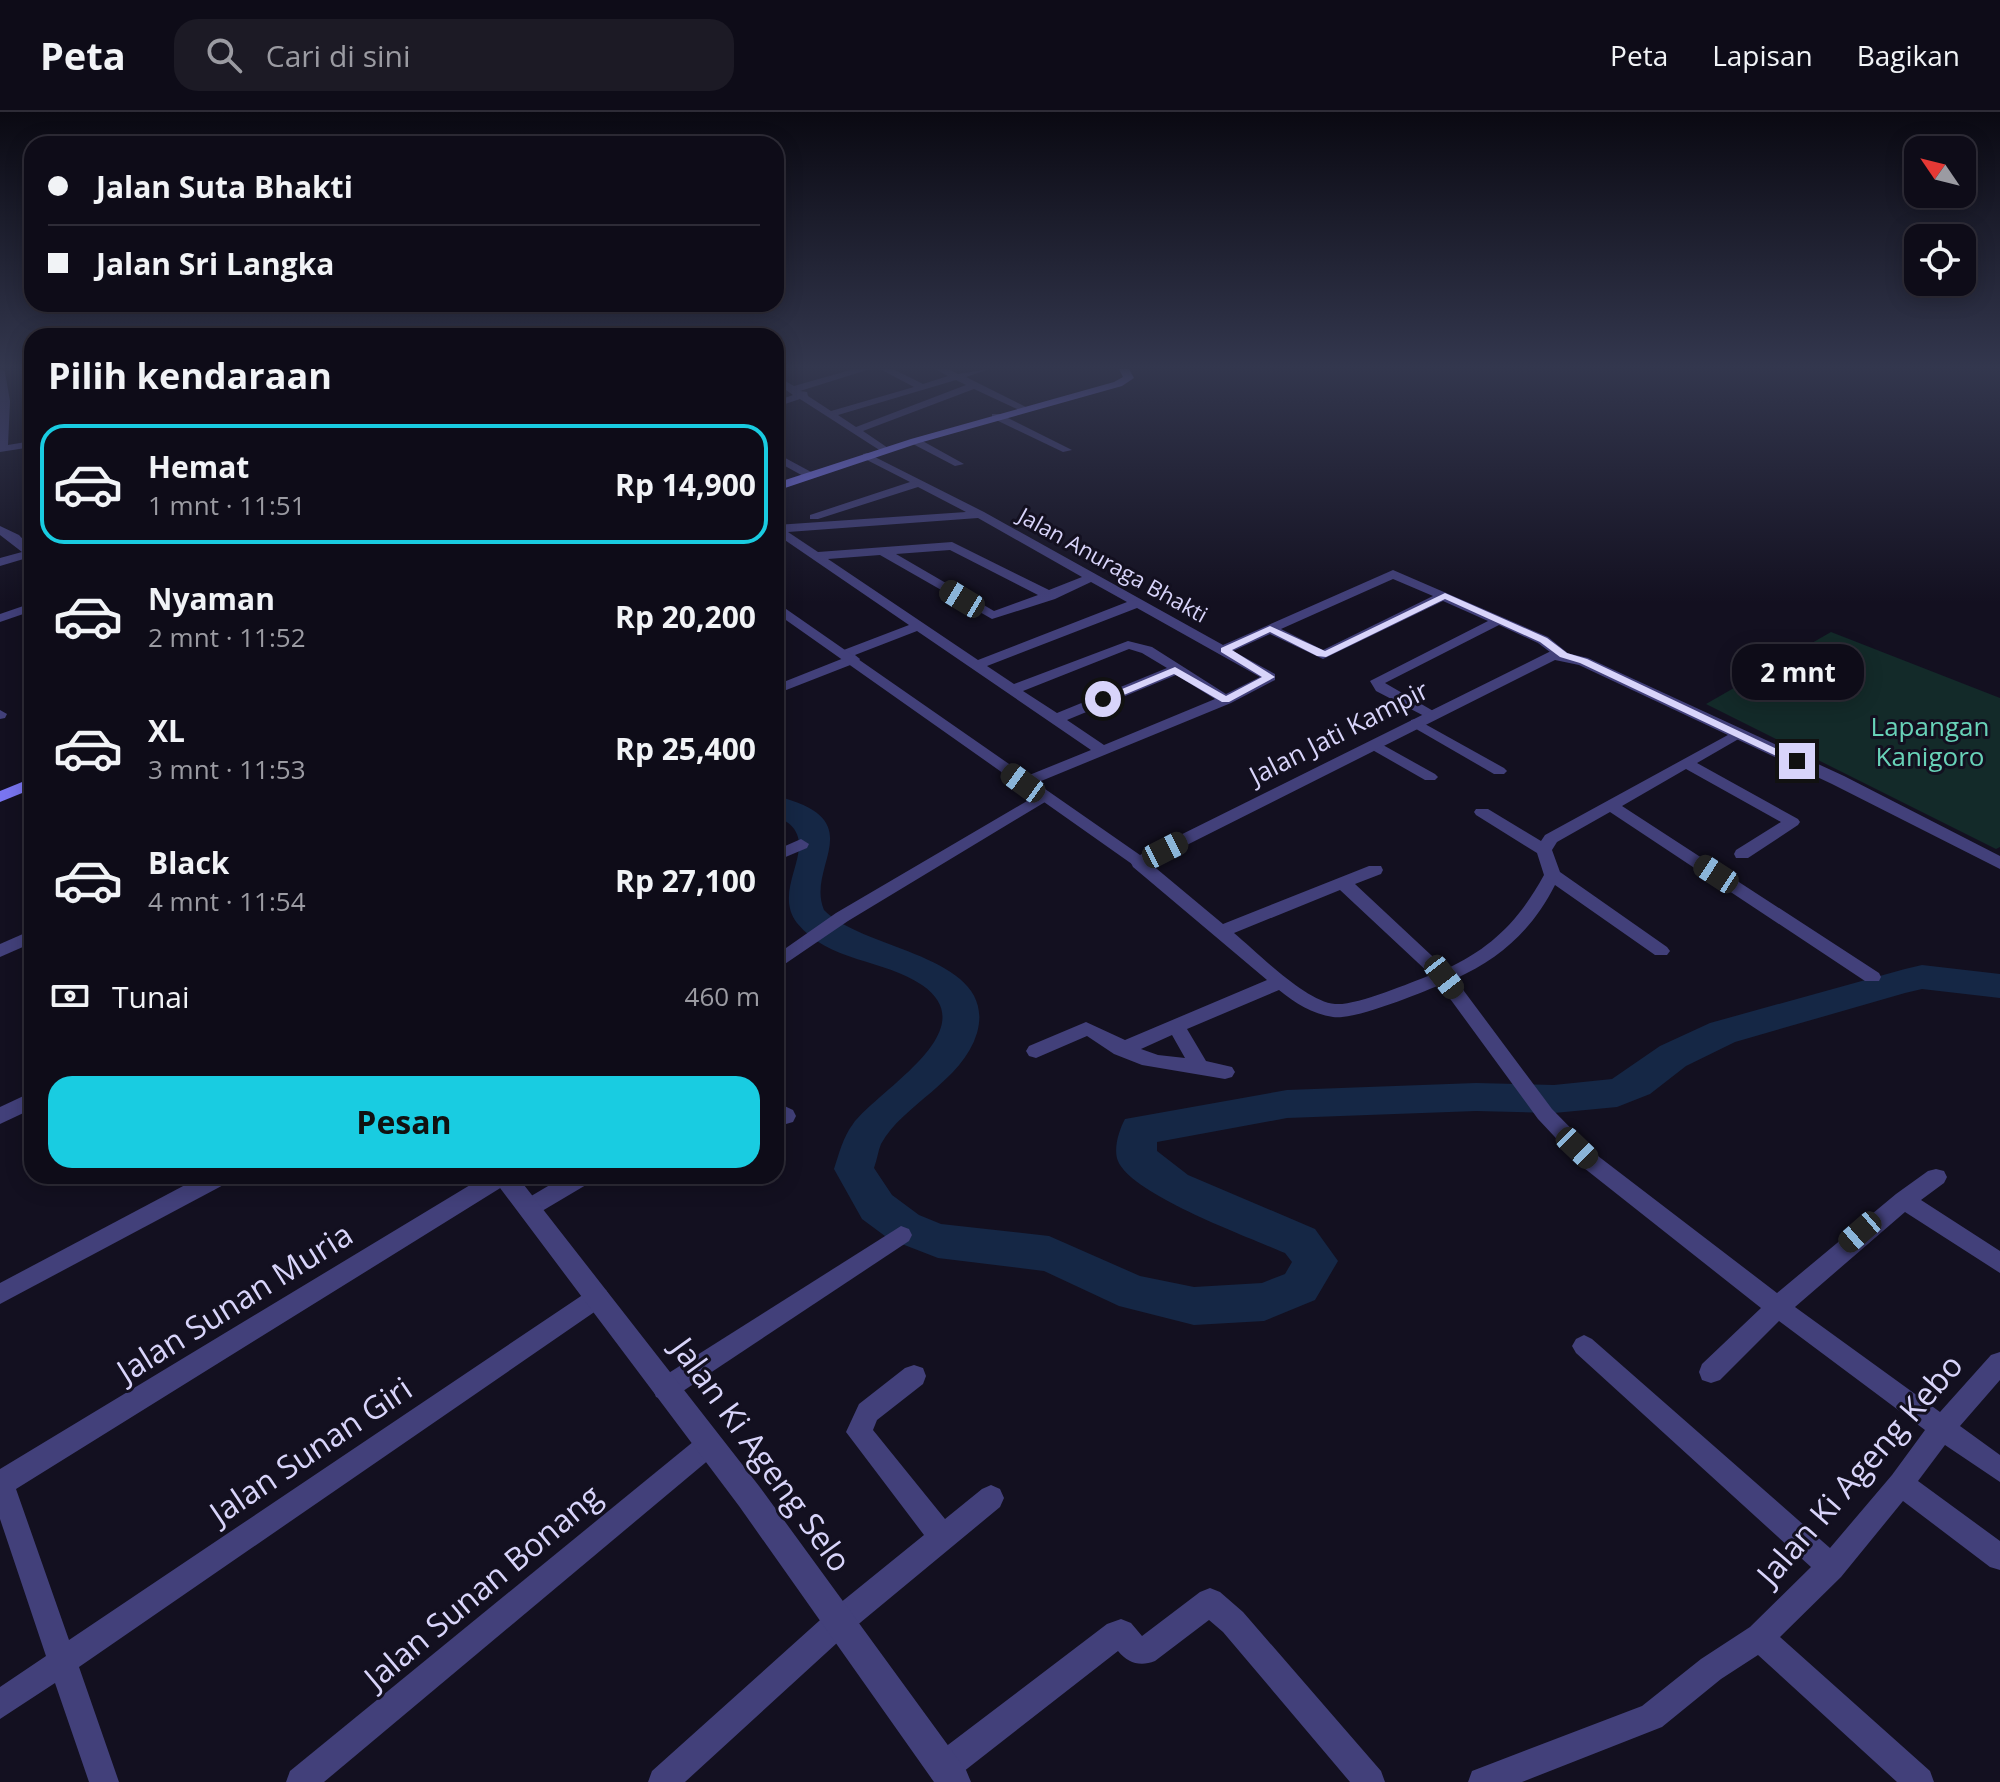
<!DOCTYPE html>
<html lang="id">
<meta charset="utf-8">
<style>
:root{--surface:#0e0c18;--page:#1c1a25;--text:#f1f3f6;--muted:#9b9ba2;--line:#2e2c37;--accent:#19cce1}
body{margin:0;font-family:"Open Sans",sans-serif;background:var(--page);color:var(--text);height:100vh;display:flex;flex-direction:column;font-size:30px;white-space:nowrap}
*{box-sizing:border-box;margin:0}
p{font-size:26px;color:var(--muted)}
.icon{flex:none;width:44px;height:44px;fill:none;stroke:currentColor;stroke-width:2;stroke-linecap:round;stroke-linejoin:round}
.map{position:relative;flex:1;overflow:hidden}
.panel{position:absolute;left:24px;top:216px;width:760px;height:856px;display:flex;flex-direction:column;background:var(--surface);border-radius:24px;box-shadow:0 4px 20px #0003,0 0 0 2px var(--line)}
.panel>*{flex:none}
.guide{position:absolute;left:24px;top:24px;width:760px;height:176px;border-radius:24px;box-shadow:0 4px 20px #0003,0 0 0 2px var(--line);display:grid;align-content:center;height:176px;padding:0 24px;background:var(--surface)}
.needle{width:52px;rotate:305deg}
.tools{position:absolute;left:1904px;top:24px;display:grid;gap:16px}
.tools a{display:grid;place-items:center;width:72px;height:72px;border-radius:16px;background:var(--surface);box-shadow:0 4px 20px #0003,0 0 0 2px var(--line);font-size:40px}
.end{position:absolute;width:36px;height:36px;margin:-18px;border:10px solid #d8d4fa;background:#111;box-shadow:0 0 0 4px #111}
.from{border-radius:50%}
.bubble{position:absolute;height:56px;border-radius:24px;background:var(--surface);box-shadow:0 4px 20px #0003,0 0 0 2px var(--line);font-size:26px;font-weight:700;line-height:56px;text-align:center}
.car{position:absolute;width:24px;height:48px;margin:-24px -12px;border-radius:10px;box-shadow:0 0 6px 2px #0007;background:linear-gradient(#222 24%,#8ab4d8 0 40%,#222 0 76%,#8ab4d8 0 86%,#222 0)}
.guide b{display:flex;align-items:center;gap:28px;height:76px;font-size:30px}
.guide b+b{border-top:2px solid var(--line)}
.guide i{width:20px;height:20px;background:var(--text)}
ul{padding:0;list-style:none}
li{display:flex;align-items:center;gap:24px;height:120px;margin:0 16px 12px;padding:0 8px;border:4px solid transparent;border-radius:24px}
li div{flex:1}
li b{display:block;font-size:30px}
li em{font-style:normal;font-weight:700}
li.on{border-color:var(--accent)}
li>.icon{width:72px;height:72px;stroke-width:1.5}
h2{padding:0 24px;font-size:36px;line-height:96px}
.pay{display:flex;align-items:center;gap:20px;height:88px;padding:0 24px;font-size:30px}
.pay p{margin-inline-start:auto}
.button{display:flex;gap:16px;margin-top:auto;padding:16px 24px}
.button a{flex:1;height:92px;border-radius:24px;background:var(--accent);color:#111;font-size:32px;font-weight:700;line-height:92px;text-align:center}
header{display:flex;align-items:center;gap:48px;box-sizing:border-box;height:112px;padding:0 40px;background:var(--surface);border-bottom:2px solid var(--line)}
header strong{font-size:38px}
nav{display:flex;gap:44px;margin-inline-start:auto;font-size:28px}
.search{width:560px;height:72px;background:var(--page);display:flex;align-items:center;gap:20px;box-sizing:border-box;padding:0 28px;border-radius:24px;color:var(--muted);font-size:30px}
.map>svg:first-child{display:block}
.green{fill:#132a29}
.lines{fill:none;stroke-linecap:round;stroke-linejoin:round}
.river{fill:#152745;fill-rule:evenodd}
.minor{fill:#42407a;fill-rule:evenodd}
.tertiary{fill:#42407a;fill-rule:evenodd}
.secondary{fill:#7975f0;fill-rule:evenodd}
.route{fill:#d8d4fa}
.labels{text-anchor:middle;stroke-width:6;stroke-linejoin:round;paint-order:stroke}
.far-street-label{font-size:22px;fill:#d8d4fa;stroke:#131020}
.park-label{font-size:26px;fill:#68d2b8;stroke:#131020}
.street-label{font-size:26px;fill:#d8d4fa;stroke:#131020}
.near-street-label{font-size:32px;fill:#d8d4fa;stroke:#131020}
</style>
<header>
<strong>Peta</strong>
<div class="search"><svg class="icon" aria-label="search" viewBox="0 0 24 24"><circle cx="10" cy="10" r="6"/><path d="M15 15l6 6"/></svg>Cari di sini</div>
<nav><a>Peta</a><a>Lapisan</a><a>Bagikan</a></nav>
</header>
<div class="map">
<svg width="2000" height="1670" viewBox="0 0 2000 1670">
<rect width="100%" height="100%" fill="#131020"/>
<polygon class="green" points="1831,520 2000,586 2000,735 1996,737 1706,592"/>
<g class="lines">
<path class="river" d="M 776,684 C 874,708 805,754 824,798 C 863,839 999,843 977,921 C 962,970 903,992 881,1032 C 878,1039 877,1048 874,1056 L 892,1083 L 919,1103 L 941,1112 L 1049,1124 L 1140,1164 L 1194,1175 L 1262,1171 L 1285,1162 L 1292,1150 L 1285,1141 C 1249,1125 1132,1083 1118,1049 C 1113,1037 1119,1018 1125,1007 L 1287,978 L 1476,971 L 1554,973 L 1612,967 L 1660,934 L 1710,911 L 1905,857 L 1922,853 L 2000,862 L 2000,886 L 1922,877 L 1905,881 L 1735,930 L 1686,954 L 1650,982 L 1617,995 L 1554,1001 L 1476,999 L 1287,1006 L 1157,1030 L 1157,1039 L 1188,1063 L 1315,1117 L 1338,1149 L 1315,1188 L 1264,1209 L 1194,1213 L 1119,1194 L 1044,1159 L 938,1146 L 889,1127 L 862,1107 L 834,1057 C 839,1042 843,1025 853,1012 C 879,977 987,918 922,873 C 884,847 828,850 797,811 C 768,773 830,727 776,704 Z"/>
<g class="minor">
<polygon points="0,257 5,260 10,289 8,333 32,329 32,335 0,340"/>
<path d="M 854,257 L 870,257 L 800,279 L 807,280 L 808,284 L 831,299 L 914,275 L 880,257 L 893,257 L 923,272 L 948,264 L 935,257 L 948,257 L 958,262 L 989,257 L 966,265 L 1028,296 L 1019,298 L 974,277 L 863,319 L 888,336 L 889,338 L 884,341 L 800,287 L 776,295 L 776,289 L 793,283 L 776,271 L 776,264 L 794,274 ZM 956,268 L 966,273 L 856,315 L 838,303 Z"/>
<polygon points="992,302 1000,302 1072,338 1063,340 992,306"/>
<polygon points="911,327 919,327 964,352 955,354 911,331"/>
<polygon points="776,341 813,361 815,363 805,365 776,349"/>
<path d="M 867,341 L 984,400 L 1223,533 L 1393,458 L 1548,525 L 1570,543 L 1568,546 L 1558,546 L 1538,531 L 1499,513 L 1385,571 L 1435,600 L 1435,606 L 1430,607 L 1376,579 L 1370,569 L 1488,509 L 1443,489 L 1323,547 L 1270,522 L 1233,539 L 1275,562 L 1275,568 L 1231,591 L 1029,674 L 1017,674 L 1015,671 L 1017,668 L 1091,638 L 917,519 L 855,543 L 860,547 L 858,550 L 776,582 L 776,573 L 844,546 L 839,542 L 841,539 L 909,513 L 776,422 L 776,413 L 966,400 L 918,375 L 818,407 L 810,407 L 810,403 L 910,370 L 863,346 L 863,342 ZM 978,406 L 1082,465 L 1049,478 L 952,430 L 818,440 L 788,420 ZM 950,438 L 1038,483 L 994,499 L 896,442 ZM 880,443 L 992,507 L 1055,487 L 1091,470 L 1127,490 L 978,548 L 828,447 ZM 1393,467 L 1433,484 L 1323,538 L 1281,517 ZM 1137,496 L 1260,565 L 1226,582 L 1152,535 L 1128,529 L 1014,572 L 987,554 ZM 1129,537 L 1142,541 L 1167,556 L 1057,601 L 1023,579 ZM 1176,563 L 1215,587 L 1104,633 L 1067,608 Z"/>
<polygon points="0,414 19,423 32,437 32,448 27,446 0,454 0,446 22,440 0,423"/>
<polygon points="32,491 32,499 0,510 0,502"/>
<polygon points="0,598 7,602 5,606 0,607"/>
<polygon points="1416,607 1504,656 1507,659 1504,662 1494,662 1411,614 1411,608"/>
<path d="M 1737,618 L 1744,622 L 1742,625 L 1697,651 L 1798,707 L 1800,710 L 1798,713 L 1748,746 L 1736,746 L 1734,742 L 1736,738 L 1781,710 L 1686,657 L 1622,694 L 1879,861 L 1881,865 L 1879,869 L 1865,869 L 1610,700 L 1557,730 L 1552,738 L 1560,760 L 1667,835 L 1670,839 L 1667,843 L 1655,843 L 1555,773 C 1532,818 1501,846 1455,867 L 1552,997 L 1598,1044 L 1777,1181 L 1896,1082 L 1928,1059 L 1936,1057 L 1944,1059 L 1947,1065 L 1944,1071 L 1921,1088 L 2000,1139 L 2000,1161 L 1905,1100 L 1795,1195 L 1940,1300 L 1991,1243 L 2000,1240 L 2000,1268 L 1960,1314 L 2000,1343 L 2000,1370 L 1945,1333 L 1918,1369 L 2000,1429 L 2000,1458 L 1990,1455 L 1903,1389 L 1841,1465 L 1780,1525 L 1930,1659 L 1934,1670 L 1897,1670 L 1758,1543 L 1721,1567 L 1662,1615 L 1522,1670 L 1468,1670 L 1472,1659 L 1642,1594 L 1701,1547 L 1750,1515 L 1811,1455 L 1576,1241 L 1572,1234 L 1576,1227 L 1584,1223 L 1592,1227 L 1830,1436 L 1892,1363 L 1925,1318 L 1779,1209 L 1720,1268 L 1711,1271 L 1702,1268 L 1699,1260 L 1702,1252 L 1761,1196 L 1584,1056 L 1538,1007 L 1440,873 C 1417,882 1356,908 1333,905 C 1312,902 1295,891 1279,878 L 1187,917 L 1206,949 L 1232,955 L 1235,960 L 1232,965 L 1225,967 L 1142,953 L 1114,942 L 1087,924 L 1036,946 L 1029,944 L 1026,939 L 1029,934 L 1086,910 L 1125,928 L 1267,868 L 1133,755 L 1131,751 L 1133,747 L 1145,747 L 1223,812 L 1369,754 L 1381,754 L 1383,758 L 1381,762 L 1355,772 L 1446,857 C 1492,836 1520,807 1544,763 L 1537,741 L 1476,703 L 1474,700 L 1476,697 L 1488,697 L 1541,729 L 1545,723 ZM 1340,778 L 1431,863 C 1409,871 1356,894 1335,892 C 1305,889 1258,841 1234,821 ZM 1172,923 L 1185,946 L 1158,943 L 1141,937 Z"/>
<polygon points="1374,628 1435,662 1438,665 1435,668 1425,668 1369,636 1366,633"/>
<polygon points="1044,679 1050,681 1052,684 1050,687 848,809 776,858 776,843 836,801"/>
<polygon points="801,727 809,732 807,736 776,749 776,738"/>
<polygon points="32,818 32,831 0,845 0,832"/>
<polygon points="32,980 32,997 0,1012 0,995"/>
<polygon points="776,990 793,998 796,1004 793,1010 786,1012 776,1008"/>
<polygon points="202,1064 232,1064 229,1070 0,1192 0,1171"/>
<polygon points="485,1064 513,1064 510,1070 16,1377 69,1528 590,1178 598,1175 606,1178 610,1185 606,1192 79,1555 119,1670 89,1670 55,1571 0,1607 0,1575 46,1544 0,1407 0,1357"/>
<polygon points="565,1064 594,1064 591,1070 537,1102 529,1105 521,1102 518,1096 521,1090"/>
<polygon points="901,1114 909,1117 912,1123 909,1129 674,1285 665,1288 656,1285 653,1277 656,1269"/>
<polygon points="914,1253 923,1256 926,1264 923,1272 877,1308 873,1318 945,1407 982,1377 991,1373 1000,1377 1004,1386 1000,1395 849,1520 685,1670 648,1670 652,1659 829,1500 924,1423 846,1320 859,1292 905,1256"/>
<polygon points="708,1321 717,1325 721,1333 717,1341 324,1670 286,1670 290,1659 699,1325"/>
<path d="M 1210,1476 L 1220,1480 L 1243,1500 L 1381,1659 L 1385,1670 L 1350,1670 L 1223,1520 L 1209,1508 L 1155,1549 C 1140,1555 1128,1551 1118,1539 L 954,1667 L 945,1670 L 932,1667 L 928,1656 L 932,1645 L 1107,1512 L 1121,1507 L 1131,1511 L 1142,1524 L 1200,1480 Z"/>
</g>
<g class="tertiary">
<polygon points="776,490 1140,743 1553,538 1588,546 1844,664 2000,744 2000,757 1832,672 1579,553 1555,548 1139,757 776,501"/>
<polygon points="491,1064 517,1064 759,1374 966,1658 971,1670 934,1670 739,1394"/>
</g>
<g class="secondary">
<polygon points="1119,257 1129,257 1134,266 1122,274 919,331 776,379 776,371 911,327 1114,270 1123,265"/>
<polygon points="32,666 32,677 0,690 0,679"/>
</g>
</g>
<linearGradient id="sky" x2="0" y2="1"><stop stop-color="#0a0912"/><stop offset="0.52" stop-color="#33374e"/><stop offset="1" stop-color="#33374e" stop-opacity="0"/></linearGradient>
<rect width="2000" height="491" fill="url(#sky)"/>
<polygon class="route" points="1445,481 1547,526 1567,541 1587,547 1802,649 1793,652 1580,551 1560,545 1540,530 1445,487 1326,545 1317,544 1270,520 1232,538 1275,565 1229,590 1222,590 1174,562 1107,590 1098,587 1175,555 1226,584 1262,565 1221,540 1221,536 1270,514 1325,539"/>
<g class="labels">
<g class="far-street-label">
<text transform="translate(1113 453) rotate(29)" y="8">Jalan Anuraga Bhakti</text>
</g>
<g class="park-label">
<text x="1930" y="624">Lapangan<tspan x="1930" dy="30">Kanigoro</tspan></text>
</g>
<g class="street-label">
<text transform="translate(1339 621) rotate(-27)" y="9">Jalan Jati Kampir</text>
</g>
<g class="near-street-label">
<text transform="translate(235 1191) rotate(-32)" y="11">Jalan Sunan Muria</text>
<text transform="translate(311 1339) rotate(-34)" y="11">Jalan Sunan Giri</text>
<text transform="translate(761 1343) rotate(54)" y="11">Jalan Ki Ageng Selo</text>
<text transform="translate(1860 1358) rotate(-49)" y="11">Jalan Ki Ageng Kebo</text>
<text transform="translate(483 1475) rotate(-40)" y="11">Jalan Sunan Bonang</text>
</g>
</g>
</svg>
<div class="tools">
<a><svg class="needle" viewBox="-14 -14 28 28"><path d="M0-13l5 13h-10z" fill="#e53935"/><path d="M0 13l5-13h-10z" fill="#9b9ba2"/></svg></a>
<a><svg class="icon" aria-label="locate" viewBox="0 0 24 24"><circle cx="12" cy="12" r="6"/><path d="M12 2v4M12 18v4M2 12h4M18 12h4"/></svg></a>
</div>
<i class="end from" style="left:1103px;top:587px"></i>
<i class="end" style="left:1797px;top:649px"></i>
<div class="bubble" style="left:1732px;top:532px;width:132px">2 mnt</div>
<i class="car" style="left:962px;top:487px;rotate:301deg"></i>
<i class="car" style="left:1023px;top:671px;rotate:306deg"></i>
<i class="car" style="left:1165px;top:738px;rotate:63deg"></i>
<i class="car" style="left:1716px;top:762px;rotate:303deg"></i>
<i class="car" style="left:1444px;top:865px;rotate:142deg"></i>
<i class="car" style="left:1577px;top:1036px;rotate:134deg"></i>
<i class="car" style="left:1860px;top:1120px;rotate:229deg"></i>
<div class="guide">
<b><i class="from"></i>Jalan Suta Bhakti</b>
<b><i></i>Jalan Sri Langka</b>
</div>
<section class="panel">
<h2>Pilih kendaraan</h2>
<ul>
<li class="on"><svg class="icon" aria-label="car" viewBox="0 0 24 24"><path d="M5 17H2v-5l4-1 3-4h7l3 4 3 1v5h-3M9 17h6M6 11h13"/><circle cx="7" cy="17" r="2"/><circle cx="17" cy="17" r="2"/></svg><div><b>Hemat</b><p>1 mnt · 11:51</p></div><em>Rp 14,900</em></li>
<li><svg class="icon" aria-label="car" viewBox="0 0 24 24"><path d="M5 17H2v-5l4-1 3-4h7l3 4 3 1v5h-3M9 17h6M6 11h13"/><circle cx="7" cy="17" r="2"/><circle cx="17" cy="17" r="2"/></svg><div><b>Nyaman</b><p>2 mnt · 11:52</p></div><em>Rp 20,200</em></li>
<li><svg class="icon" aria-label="car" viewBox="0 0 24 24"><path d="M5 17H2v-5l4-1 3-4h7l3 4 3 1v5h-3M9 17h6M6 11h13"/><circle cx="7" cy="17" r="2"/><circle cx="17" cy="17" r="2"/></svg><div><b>XL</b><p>3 mnt · 11:53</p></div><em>Rp 25,400</em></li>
<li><svg class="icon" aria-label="car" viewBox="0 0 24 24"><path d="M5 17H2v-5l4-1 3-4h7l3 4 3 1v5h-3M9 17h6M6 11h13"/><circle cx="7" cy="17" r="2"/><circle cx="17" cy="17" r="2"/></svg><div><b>Black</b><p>4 mnt · 11:54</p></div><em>Rp 27,100</em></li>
</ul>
<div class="pay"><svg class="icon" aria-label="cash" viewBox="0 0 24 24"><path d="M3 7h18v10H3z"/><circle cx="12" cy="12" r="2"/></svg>Tunai<p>460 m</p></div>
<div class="button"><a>Pesan</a></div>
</section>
</div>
